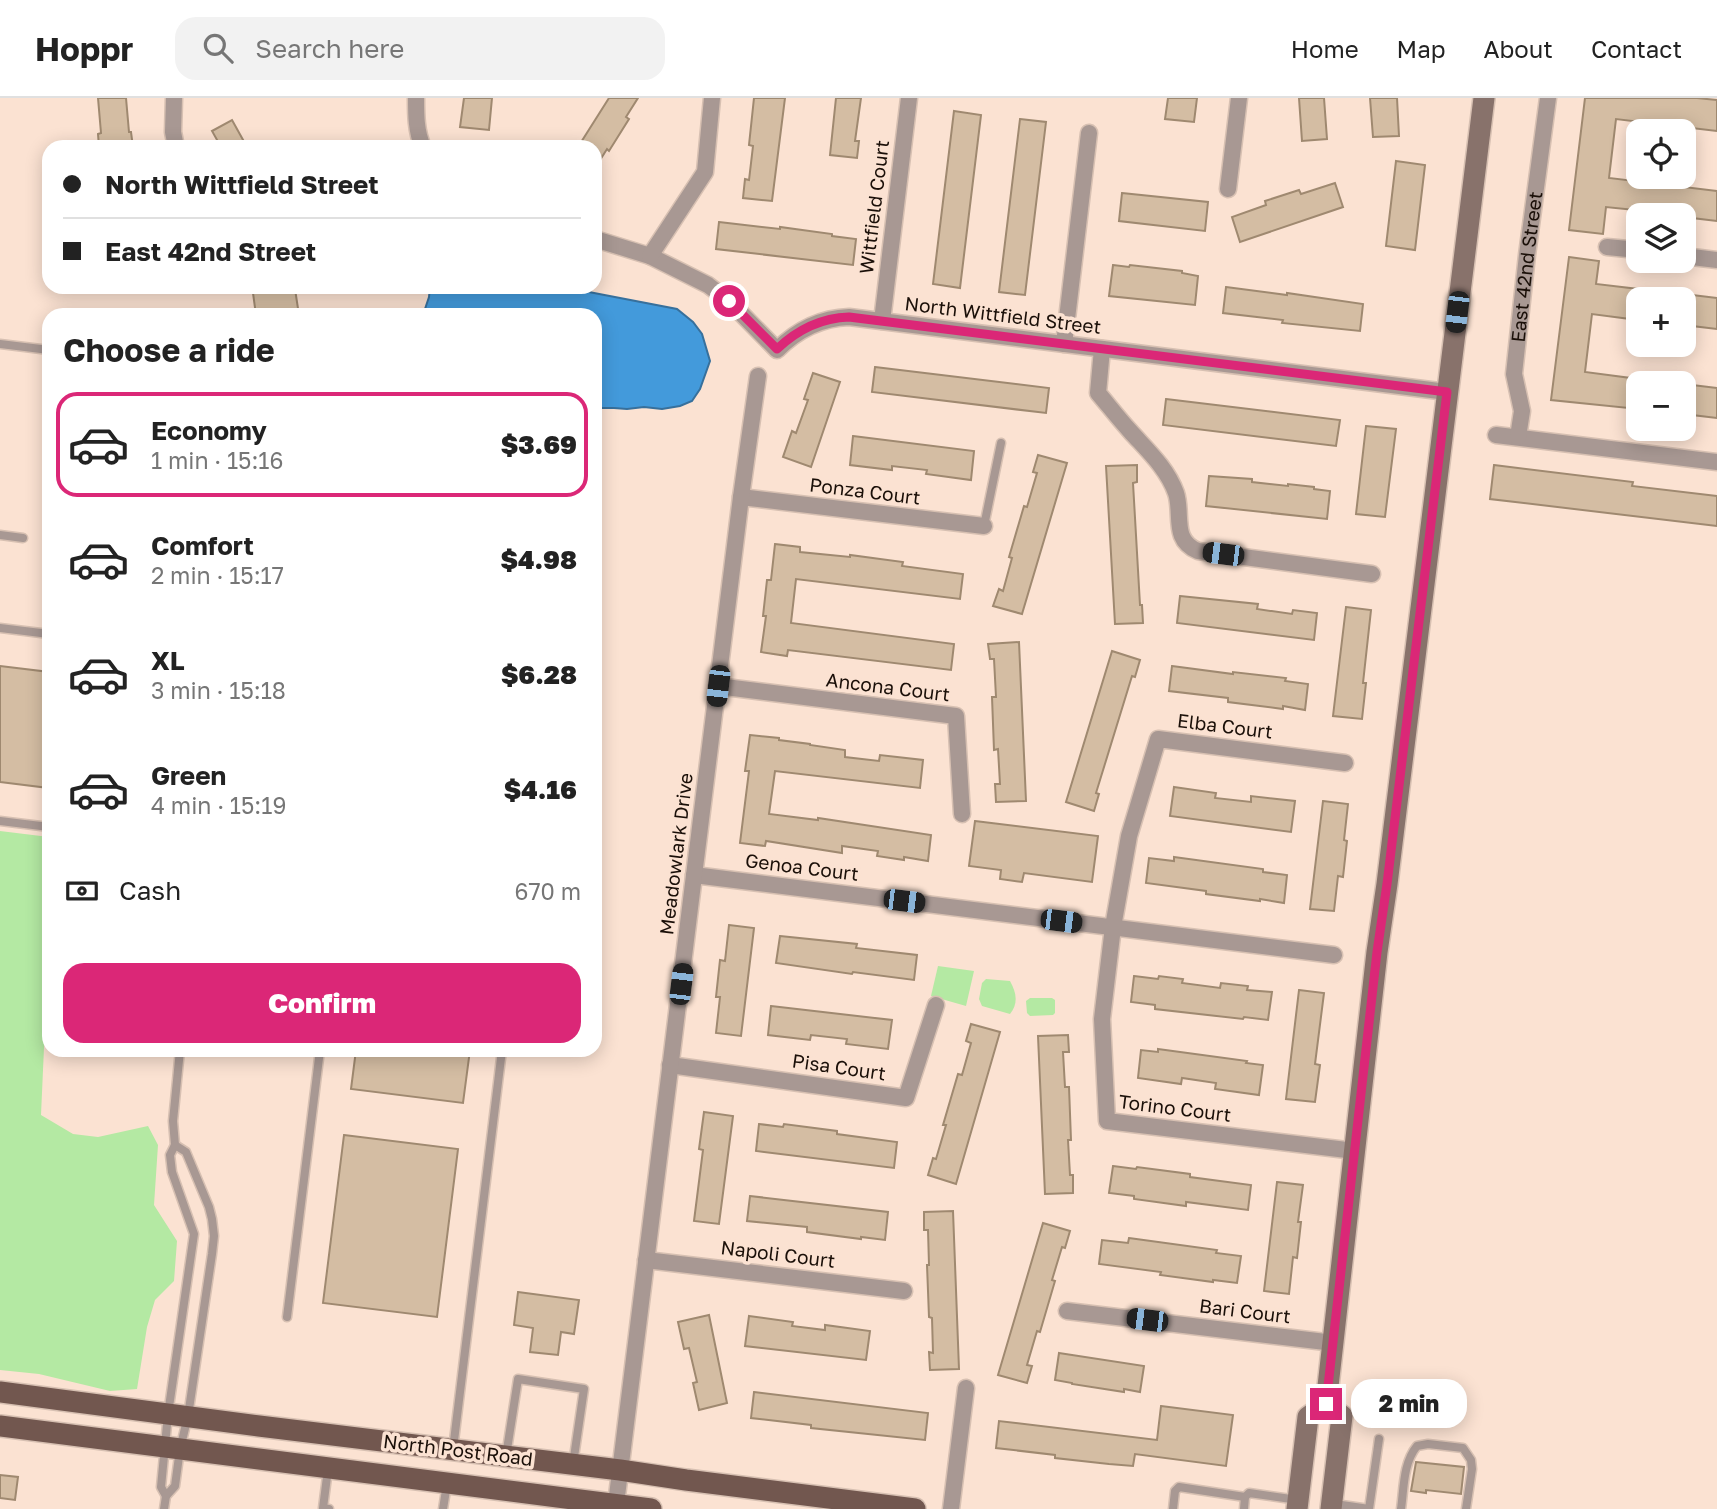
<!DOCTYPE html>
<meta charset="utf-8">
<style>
:root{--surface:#fff;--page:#f2f2f2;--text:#222;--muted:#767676;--line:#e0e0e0;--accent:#db2777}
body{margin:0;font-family:"Golos Text",sans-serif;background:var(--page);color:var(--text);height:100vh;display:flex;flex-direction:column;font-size:26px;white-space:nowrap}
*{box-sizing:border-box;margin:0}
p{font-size:23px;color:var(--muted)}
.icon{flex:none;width:38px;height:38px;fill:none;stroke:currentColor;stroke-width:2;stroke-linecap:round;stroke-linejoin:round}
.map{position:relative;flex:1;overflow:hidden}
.details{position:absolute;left:42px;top:210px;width:560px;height:749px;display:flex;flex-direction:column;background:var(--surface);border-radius:21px;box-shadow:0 4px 18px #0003}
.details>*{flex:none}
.top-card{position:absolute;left:42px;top:42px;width:560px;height:154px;border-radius:21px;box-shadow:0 4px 18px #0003;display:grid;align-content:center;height:154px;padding:0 21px;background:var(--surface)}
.buttons{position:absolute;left:1626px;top:21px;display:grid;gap:14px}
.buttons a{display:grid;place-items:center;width:70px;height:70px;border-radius:14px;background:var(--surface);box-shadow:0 4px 18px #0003;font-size:35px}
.end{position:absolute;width:32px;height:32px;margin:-16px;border:9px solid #db2777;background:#fff;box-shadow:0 0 0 4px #fff}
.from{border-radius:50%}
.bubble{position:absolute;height:49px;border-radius:21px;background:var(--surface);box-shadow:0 4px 18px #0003;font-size:23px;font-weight:800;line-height:49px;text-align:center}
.car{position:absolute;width:21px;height:42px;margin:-21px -10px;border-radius:9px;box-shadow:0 0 5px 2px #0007;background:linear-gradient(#222 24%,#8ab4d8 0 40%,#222 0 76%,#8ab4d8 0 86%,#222 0)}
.top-card b{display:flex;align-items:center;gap:24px;height:66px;font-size:26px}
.top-card b+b{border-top:2px solid var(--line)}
.top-card i{width:18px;height:18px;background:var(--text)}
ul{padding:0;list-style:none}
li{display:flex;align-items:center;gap:21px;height:105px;margin:0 14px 10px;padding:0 7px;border:4px solid transparent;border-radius:21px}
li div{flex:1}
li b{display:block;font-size:26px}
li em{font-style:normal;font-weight:800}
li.active{border-color:var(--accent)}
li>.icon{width:63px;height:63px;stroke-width:1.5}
h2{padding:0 21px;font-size:32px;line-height:84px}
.pay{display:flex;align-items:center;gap:18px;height:77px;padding:0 21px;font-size:26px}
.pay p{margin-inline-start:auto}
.action{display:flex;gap:14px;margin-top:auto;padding:14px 21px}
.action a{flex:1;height:80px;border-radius:21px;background:var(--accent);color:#fff;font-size:28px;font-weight:800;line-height:80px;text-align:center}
header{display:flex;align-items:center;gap:42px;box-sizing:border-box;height:98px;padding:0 35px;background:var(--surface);border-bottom:2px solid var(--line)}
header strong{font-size:33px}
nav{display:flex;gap:38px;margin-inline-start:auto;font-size:24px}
.search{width:490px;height:63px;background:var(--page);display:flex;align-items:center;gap:18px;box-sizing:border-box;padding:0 24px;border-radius:21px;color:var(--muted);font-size:26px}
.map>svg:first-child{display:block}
.green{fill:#b4e9a3}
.water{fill:#439adb;stroke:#37709c;stroke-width:2}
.building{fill:#d4bda3;stroke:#9f8970;stroke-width:2}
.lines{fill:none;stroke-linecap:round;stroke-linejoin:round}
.lane-casing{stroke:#d7c0b2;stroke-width:11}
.street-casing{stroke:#d7c0b2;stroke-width:19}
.secondary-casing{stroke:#d7c0b2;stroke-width:24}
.primary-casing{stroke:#d7c0b2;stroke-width:24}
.lane{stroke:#a89893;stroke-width:8}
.street{stroke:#a89893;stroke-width:16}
.secondary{stroke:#88726b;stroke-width:21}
.primary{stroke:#72574f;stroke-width:21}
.route{stroke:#db2777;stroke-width:9}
.labels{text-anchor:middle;stroke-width:7;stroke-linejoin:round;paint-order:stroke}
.street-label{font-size:19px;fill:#1a0f08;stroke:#fbe2d2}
</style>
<header>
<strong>Hoppr</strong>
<div class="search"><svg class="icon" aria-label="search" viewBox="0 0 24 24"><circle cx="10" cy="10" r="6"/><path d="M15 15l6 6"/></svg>Search here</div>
<nav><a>Home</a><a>Map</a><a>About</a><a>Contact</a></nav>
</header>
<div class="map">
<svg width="1717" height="1411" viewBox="0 0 1717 1411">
<rect width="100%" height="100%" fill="#fbe2d2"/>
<g class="green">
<polygon points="0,733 49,739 49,877 46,905 41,1017 73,1036 98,1039 148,1028 158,1047 154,1107 177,1143 174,1183 155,1202 147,1229 137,1291 110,1293 39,1276 0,1272"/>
<polygon points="938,868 974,873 966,908 931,898"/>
<path d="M 986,881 L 1010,883 C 1016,894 1019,905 1010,916 L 982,908 L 979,901 L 982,885 Z"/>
<polygon points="1030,900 1052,900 1055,902 1055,915 1053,917 1030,918 1027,915 1026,903"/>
</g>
<polygon class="water" points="430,189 563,189 677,211 693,224 702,236 710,263 700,291 692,303 680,308 662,311 644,309 627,311 614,310 595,310 595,217 423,217 429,199"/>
<g class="building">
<polygon points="98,0 126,0 129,34 131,34 133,49 99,49 98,36 101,35"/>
<polygon points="464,0 492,0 489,32 460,29"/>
<polygon points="609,0 638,0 626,19 629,21 609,53 607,51 595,70 595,49 578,49"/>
<polygon points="754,0 785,0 772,103 743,100 745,81 749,82 753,48 749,47"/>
<polygon points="836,0 861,0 855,43 859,43 857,60 830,57"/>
<polygon points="1168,0 1197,0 1194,24 1165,21"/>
<polygon points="1299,0 1324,0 1327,41 1302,43"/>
<polygon points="1370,0 1397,0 1399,38 1373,39"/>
<polygon points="1585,0 1697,0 1717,2 1717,33 1616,21 1609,80 1717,93 1717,123 1684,119 1684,117 1606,109 1603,136 1569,132"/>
<polygon points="954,13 981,17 960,190 933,186"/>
<polygon points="1020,21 1046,24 1025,197 999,194"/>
<polygon points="232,22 247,49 221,49 212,33"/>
<polygon points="1396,63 1425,67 1415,152 1386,148"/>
<polygon points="1335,85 1343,109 1240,144 1232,119 1266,107 1265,103 1299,92 1301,96"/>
<polygon points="1122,95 1208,104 1205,133 1119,123"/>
<polygon points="719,124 780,131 780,129 832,136 832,138 856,141 853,167 716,151"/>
<polygon points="1569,159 1599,163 1596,186 1638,191 1638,222 1592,216 1585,274 1638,281 1638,311 1551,302"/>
<polygon points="1113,167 1129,169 1130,167 1182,173 1182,175 1198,178 1195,207 1109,198"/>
<polygon points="1226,189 1287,197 1287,195 1363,206 1360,233 1282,225 1283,222 1223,215"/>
<polygon points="275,191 275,194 295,191 299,217 256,217 253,195"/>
<polygon points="1684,196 1717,200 1717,231 1684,227"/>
<polygon points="875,269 1049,290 1046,315 872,294"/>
<polygon points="813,275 840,284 811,369 783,359 792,333 796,335 808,302 804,301"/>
<polygon points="1684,286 1717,290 1717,320 1684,316"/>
<polygon points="1166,301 1340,322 1336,348 1163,327"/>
<polygon points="1366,328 1396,331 1385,419 1356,416"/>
<polygon points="853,338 974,353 971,382 926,376 927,372 892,368 892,372 850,367"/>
<polygon points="1038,357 1067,365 1022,516 993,508 999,491 1003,493 1012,460 1009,459 1024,408 1027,409 1037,375 1033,374"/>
<polygon points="1137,367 1137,384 1133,385 1140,507 1142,507 1143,525 1115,526 1106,368"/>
<polygon points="1494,367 1633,384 1632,388 1717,398 1717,428 1490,401"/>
<polygon points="1209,378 1252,381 1252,384 1288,388 1288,386 1314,389 1314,391 1330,393 1327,421 1206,408"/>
<polygon points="775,446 800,449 800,454 850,459 850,457 903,464 902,468 963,476 960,501 796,481 791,525 954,546 951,572 788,552 787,558 761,554 766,518 763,518 767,482 771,482"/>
<polygon points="1180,498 1258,506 1257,511 1292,516 1293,512 1317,515 1314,542 1177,525"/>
<polygon points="1346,509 1371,512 1363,585 1366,585 1362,621 1333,618"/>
<polygon points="1019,544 1026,703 996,704 995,686 1000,686 998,651 994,652 992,599 996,599 994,561 990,561 988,546"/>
<polygon points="1112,553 1140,562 1135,579 1132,578 1096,695 1099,696 1094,713 1066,704"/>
<polygon points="0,568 49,574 49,690 0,684"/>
<polygon points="1172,568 1233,576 1233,574 1286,580 1285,583 1308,586 1305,612 1283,608 1283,611 1228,604 1228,600 1169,593"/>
<polygon points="750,637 779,640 779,642 810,646 810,647 845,652 845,659 879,663 880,657 923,662 920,690 775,673 769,716 818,722 818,720 931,737 928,763 904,759 904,762 877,758 878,753 842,748 842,755 766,743 765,748 740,745 749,673 745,673"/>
<polygon points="1174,689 1216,695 1215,700 1251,704 1251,698 1295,703 1291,734 1170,718"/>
<polygon points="1323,703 1348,706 1344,742 1347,743 1343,779 1338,778 1334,813 1310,811"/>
<polygon points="975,723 1098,738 1092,784 1024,775 1022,784 1000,781 1001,772 969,768"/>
<polygon points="1174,759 1263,771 1263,774 1287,777 1284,805 1260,801 1260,803 1206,796 1206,793 1146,785 1149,760 1174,763"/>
<polygon points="729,827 754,830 741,938 716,935 720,899 716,899 720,862 725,863"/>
<polygon points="780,838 857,846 856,850 917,857 914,882 853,874 852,876 776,865"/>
<polygon points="1134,878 1158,881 1159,878 1183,881 1182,885 1220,890 1221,885 1248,888 1247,892 1272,894 1268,922 1244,919 1243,921 1155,911 1155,907 1131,904"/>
<polygon points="1299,892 1324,895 1315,966 1320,967 1315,1004 1286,1001"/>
<polygon points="771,908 892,922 888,951 846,946 847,941 811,937 810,942 768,937"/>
<polygon points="971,926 1000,934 956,1086 928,1077 933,1060 936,1061 946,1027 943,1027 958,976 962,977 971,945 966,943"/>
<polygon points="1068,937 1069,954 1063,954 1065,989 1069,989 1071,1042 1068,1042 1070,1077 1073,1077 1073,1095 1045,1096 1038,938"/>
<polygon points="1158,951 1247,963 1246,965 1263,967 1259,997 1215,991 1216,985 1182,980 1181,986 1138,980 1141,952 1158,954"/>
<polygon points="356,952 470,952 463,1005 351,991"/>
<polygon points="704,1014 733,1018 719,1126 694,1123 703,1052 699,1051"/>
<polygon points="759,1026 783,1029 784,1026 837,1033 837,1036 897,1044 894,1070 756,1053"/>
<polygon points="344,1037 458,1051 437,1219 323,1205"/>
<polygon points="1113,1068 1136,1071 1137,1069 1190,1076 1190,1079 1251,1087 1248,1112 1186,1104 1186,1108 1134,1101 1134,1098 1109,1095"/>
<polygon points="1277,1084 1303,1087 1298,1124 1301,1124 1297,1160 1293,1159 1289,1196 1264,1193"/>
<polygon points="750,1098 888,1114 885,1142 861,1139 861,1141 807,1134 807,1129 747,1123"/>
<polygon points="953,1113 959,1271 930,1272 929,1254 933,1255 932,1220 929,1219 927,1167 929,1167 928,1132 924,1132 924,1114"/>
<polygon points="1043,1125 1070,1133 1065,1150 1062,1149 1052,1182 1055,1183 1040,1234 1037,1233 1027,1267 1032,1268 1027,1285 998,1277"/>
<polygon points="1129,1140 1217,1152 1216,1155 1241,1158 1237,1185 1213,1182 1213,1184 1160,1177 1161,1174 1099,1166 1102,1142 1128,1145"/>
<polygon points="518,1194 579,1202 574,1236 561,1234 558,1257 530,1254 533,1230 514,1227"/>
<polygon points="709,1217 727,1305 699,1312 693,1285 697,1284 689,1250 684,1251 678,1224"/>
<polygon points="749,1218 793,1224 792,1228 825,1232 825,1227 870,1233 866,1262 745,1248"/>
<polygon points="1059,1255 1144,1268 1140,1294 1124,1291 1124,1294 1072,1286 1072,1285 1055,1282"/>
<polygon points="754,1294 928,1315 925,1342 811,1330 811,1327 751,1320"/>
<polygon points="1161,1308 1233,1317 1226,1368 1135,1356 1133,1368 1109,1366 1055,1360 1055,1357 996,1350 999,1323 1157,1342"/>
<polygon points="1416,1364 1464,1369 1461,1396 1426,1392 1426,1395 1411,1393"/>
<polygon points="0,1377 18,1379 15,1402 0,1400"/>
</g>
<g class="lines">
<g class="lane-casing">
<g id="lane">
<polyline points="0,246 49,252"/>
<polyline points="984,428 1001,345"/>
<polyline points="0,437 23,440"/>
<polyline points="0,530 49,536"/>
<polyline points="0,723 49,729"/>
<polyline points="287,1219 320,952"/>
<polyline points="453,1351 502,952"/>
<polyline points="506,1358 518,1281 584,1291 573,1366"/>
<polyline points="328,1371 323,1410 329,1411"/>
<polyline points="166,1398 161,1389 168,1316 194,1136 172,1074 170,1057 175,1047 173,1023 180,952"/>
<polyline points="1335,1406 1369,1411 1379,1341"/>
<polyline points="164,1411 166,1398 175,1388 180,1351 188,1318 212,1156 214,1138 212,1121 209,1109 186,1054 175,1047"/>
<polyline points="443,1411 447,1386"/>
<polyline points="1173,1411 1175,1393 1179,1389 1245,1399"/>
<polyline points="1244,1411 1245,1399 1249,1395 1298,1402"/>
<path d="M 1401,1411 C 1404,1390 1403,1365 1417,1348 L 1428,1346 L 1463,1350 L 1471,1362 L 1472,1371 L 1466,1411"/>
</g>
</g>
<g class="street-casing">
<g id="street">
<polyline points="174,0 173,34 176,49"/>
<path d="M 416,0 C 416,16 416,34 423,49"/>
<polyline points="1228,91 1239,0"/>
<path d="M 595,141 L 650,158 L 708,187 L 729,203 L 777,252 C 797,232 820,220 849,219 L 1447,294"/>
<polyline points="1607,149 1638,152"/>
<polyline points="650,158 705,74 712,0"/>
<polyline points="1684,158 1717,162"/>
<polyline points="882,223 909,0"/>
<polyline points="1064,246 1089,35"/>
<path d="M 1102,251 L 1098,295 C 1109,308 1119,321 1130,333 C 1147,352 1167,370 1176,395 C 1183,416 1171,442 1198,453 L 1372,476"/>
<polyline points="1496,337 1717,364"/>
<path id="s1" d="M 1518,339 L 1522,313 L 1514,276 L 1527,157 L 1548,0"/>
<polyline points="741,399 984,428"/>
<polyline points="717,588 956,618 962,716"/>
<polyline points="1345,665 1158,641 1129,738 1113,829 1102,921 1107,1023 1355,1053"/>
<polyline points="694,777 1334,857"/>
<polyline points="670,967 906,1000 936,907"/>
<polyline points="646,1162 904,1193"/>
<polyline points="1067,1213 1334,1245"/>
<polyline points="616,1406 741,399 758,278"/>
<polyline points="951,1411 966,1290"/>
</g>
</g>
<g class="secondary-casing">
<g id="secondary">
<polyline points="1326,1306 1342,1318 1331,1411"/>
<polyline points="1297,1411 1308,1319 1326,1306 1377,854 1387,786 1484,0"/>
</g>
</g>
<g class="primary-casing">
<g id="primary">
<polyline points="0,1294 259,1328 620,1372 686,1382 915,1411"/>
<polyline points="0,1328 651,1411"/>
</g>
</g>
<use href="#lane" class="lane"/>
<use href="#street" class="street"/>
<use href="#secondary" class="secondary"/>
<use href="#primary" class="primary"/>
</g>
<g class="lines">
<path class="route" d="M 729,203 L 777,251 C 797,232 820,220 849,219 L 1447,294 L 1387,786 L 1377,854 L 1326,1306"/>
</g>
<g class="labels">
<g class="street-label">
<text transform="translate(874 109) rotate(-83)" y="7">Wittfield Court</text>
<text dy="7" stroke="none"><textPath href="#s1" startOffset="172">East 42nd Street</textPath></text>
<text transform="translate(1003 217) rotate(7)" y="7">North Wittfield Street</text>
<text transform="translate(865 393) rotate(7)" y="7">Ponza Court</text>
<text transform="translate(888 589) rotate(7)" y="7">Ancona Court</text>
<text transform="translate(1225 628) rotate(7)" y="7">Elba Court</text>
<text transform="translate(676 756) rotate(-83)" y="7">Meadowlark Drive</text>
<text transform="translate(802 769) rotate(7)" y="7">Genoa Court</text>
<text transform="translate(839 969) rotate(8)" y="7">Pisa Court</text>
<text transform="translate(1175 1010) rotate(7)" y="7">Torino Court</text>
<text transform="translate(778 1156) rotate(7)" y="7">Napoli Court</text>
<text transform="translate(1245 1213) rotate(7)" y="7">Bari Court</text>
<text transform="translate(458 1352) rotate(7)" y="7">North Post Road</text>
</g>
</g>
</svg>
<div class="buttons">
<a><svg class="icon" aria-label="locate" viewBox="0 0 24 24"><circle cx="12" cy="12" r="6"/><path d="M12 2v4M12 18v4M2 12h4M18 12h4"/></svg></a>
<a><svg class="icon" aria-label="layers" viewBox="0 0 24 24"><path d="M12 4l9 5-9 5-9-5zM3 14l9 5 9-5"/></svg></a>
<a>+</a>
<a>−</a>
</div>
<i class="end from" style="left:729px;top:203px"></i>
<i class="end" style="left:1326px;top:1306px"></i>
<div class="bubble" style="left:1351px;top:1281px;width:116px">2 min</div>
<i class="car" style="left:1457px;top:214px;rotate:187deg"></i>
<i class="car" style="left:1223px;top:456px;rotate:277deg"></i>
<i class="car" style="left:718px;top:588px;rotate:187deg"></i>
<i class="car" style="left:904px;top:803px;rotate:97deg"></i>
<i class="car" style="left:1061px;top:823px;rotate:97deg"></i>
<i class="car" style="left:681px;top:886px;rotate:7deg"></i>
<i class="car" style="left:1147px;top:1222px;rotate:277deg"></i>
<div class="top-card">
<b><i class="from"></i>North Wittfield Street</b>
<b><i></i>East 42nd Street</b>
</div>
<section class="details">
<h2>Choose a ride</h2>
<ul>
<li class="active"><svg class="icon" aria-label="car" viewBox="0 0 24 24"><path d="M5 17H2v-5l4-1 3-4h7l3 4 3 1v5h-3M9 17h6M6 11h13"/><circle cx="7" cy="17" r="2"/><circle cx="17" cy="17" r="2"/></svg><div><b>Economy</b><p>1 min · 15:16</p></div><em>$3.69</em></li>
<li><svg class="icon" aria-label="car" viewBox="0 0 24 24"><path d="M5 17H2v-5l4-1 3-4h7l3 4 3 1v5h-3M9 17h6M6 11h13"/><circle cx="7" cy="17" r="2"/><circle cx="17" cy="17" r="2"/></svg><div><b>Comfort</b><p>2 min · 15:17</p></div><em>$4.98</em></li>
<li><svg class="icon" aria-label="car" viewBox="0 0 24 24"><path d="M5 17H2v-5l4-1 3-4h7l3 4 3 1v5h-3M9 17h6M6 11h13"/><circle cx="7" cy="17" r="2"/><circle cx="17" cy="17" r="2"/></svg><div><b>XL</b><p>3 min · 15:18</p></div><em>$6.28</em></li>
<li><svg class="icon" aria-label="car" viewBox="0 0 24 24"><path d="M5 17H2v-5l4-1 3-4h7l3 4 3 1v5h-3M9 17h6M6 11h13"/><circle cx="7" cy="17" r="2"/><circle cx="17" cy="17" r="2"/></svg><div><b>Green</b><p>4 min · 15:19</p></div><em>$4.16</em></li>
</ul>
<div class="pay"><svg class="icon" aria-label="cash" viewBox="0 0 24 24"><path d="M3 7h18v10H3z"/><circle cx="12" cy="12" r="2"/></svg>Cash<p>670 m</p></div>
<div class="action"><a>Confirm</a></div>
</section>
</div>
